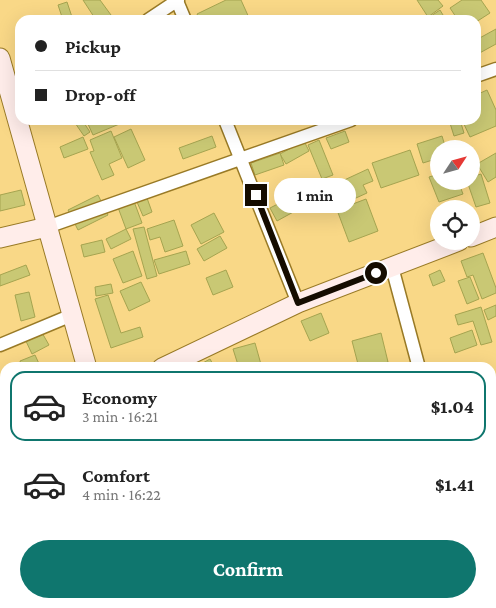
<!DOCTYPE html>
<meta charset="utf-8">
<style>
:root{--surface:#fff;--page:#f6f6f6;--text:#222;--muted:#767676;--line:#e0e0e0;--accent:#0f766e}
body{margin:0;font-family:"Crimson Pro",serif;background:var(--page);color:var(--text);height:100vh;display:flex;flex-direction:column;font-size:19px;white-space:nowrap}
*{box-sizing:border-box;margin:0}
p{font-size:16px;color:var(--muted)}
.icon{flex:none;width:28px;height:28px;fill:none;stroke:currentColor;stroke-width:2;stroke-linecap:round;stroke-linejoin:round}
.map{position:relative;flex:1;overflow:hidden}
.side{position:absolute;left:0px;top:362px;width:496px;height:246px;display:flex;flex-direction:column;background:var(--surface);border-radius:15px 15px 0 0;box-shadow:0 5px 20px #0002}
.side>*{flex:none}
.banner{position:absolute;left:15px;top:15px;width:466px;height:110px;border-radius:15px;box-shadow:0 5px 20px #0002;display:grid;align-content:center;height:110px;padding:0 20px;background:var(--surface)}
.needle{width:32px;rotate:54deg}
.buttons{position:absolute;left:430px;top:140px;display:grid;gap:10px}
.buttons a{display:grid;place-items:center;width:50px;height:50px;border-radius:50%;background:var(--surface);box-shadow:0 5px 20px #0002;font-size:25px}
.end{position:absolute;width:22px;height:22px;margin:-11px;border:6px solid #150c00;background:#fff;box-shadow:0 0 0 2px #fff}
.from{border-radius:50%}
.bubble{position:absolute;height:35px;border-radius:18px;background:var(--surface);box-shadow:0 5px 20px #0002;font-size:16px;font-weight:700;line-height:35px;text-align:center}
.banner b{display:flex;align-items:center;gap:18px;height:48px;font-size:19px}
.banner b+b{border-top:1px solid var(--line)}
.banner i{width:12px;height:12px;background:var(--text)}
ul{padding:9px 0 0;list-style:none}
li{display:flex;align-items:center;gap:15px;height:70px;margin:0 10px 8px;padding:0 10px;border:2px solid transparent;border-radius:15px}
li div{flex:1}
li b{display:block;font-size:19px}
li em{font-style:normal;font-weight:700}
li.selected{border-color:var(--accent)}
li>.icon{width:45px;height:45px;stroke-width:1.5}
.cta{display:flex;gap:10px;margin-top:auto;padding:10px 20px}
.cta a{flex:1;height:58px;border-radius:30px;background:var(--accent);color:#fff;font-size:20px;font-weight:700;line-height:58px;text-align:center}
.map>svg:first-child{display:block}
.building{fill:#c9c874;stroke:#a5a450}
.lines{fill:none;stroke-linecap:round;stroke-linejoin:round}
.street-casing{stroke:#997a26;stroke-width:15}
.secondary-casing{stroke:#997a26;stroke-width:21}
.street{stroke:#fff;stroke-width:12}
.secondary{stroke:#ffedea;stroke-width:19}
.route{stroke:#150c00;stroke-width:6}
</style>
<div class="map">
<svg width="496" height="608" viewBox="0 0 496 608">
<rect width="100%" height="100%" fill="#f9d887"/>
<g class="building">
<polygon points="83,0 100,0 111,15 103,20 96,20"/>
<polygon points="226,0 241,0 250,20 200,20 197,14"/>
<polygon points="417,0 438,0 443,6 428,17"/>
<polygon points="462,0 481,0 490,13 476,22 476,20 458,20 450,8"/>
<polygon points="67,2 73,20 63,20 58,5"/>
<polygon points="440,10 446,20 425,20"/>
<polygon points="496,29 496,44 476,55 476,40"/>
<polygon points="487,90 496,110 496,126 470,137 462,120 476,120 476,95"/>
<polygon points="73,120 82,120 90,132 84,136"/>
<polygon points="91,120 129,120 93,135 87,122"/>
<polygon points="449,120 460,120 464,133 454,136"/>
<polygon points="131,129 145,160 128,168 114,137"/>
<polygon points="111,131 122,158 109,164 114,175 102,180 90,152 94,151 90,140"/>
<polygon points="345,131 349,142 331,149 326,138"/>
<polygon points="212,136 216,147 183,159 179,148"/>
<polygon points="442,136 446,149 439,149 439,158 423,163 417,144"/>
<polygon points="83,137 88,149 64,158 60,147"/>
<polygon points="319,140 333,175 322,179 308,145"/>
<polygon points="304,141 309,151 286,164 280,154"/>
<polygon points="410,150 419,175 381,188 372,163"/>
<polygon points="280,153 284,165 255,175 251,163"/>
<polygon points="496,153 496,177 488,182 477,164"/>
<polygon points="368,169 373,181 363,185 367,193 336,207 327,188"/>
<polygon points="439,174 439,181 458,181 463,194 439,202 429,177"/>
<polygon points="481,174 490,203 476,207 467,181 471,181 471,177"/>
<polygon points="321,183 328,196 319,200 313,187"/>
<polygon points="311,187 317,199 277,221 270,208"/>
<polygon points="21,190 25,205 0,211 0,195"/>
<polygon points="98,195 108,215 78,230 68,210"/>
<polygon points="132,196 142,223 126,229 116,202"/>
<polygon points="147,198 152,212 143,216 137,202"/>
<polygon points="366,199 378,231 349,242 337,210"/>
<polygon points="214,213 224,232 201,244 191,225"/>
<polygon points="174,220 183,246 165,252 160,237 150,240 147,229"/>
<polygon points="144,227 157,276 147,279 133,229"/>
<polygon points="126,229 131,239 111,249 106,239"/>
<polygon points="220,236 227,248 204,261 197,249"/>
<polygon points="102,240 105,252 84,257 81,245"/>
<polygon points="133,251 142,276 123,283 113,259"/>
<polygon points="186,251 190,264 159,274 154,260"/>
<polygon points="483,253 496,288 496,293 482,299 473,275 467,277 461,261"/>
<polygon points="26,265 30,275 0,286 0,275"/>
<polygon points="226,270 233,287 213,295 206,278"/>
<polygon points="440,270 445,281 433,286 429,275"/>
<polygon points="470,277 479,299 467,304 458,281"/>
<polygon points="141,282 150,301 129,311 120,291"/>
<polygon points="111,284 113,293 96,296 95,287"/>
<polygon points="29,292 35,317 21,321 15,295"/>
<polygon points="108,295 121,333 140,327 143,337 111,348 95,299"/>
<polygon points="496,305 496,316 488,320 484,310"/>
<polygon points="481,307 492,342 481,345 473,321 458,325 455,315"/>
<polygon points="321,313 329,333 310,341 301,321"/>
<polygon points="472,330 477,345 455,353 450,338"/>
<polygon points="41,331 49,345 32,354 25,339"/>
<polygon points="381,333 388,362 367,368 359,368 352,341"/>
<polygon points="255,343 262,368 239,368 233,349"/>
<polygon points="35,355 41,368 22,368 20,361"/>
<polygon points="210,359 215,368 203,368 201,364"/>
<polygon points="0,400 5,412 5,422 0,424"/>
<polygon points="491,407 496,423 496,434 491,436"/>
<polygon points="0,457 5,472 5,498 0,499"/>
<polygon points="3,514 5,530 0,531 0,515"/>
<polygon points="31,604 55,604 56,608 32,608"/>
<polygon points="61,604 114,604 98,608 62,608"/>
<polygon points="267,604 280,604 281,608 256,608"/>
<polygon points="421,604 446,604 440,608 423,608"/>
</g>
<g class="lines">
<g class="street-casing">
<g id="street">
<polyline points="177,1 185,20"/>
<polyline points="148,20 178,0"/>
<polyline points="476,76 496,69"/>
<polyline points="225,120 298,303"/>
<polyline points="47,227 351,120"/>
<polyline points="392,267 419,368"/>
<polyline points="0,345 72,315"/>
<polyline points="0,442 5,439"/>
<polyline points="0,581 5,598"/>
<polyline points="333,604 334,608"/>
<polyline points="483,604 484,608"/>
</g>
</g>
<g class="secondary-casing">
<g id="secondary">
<polyline points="0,58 87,368"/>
<polyline points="471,237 496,227"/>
<polyline points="0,238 47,227"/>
<polyline points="162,368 298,303 459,241"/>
<polyline points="491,487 496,486"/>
<polyline points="0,561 5,560"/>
<polyline points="157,604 159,608"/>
</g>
</g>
<use href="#street" class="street"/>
<use href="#secondary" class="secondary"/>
</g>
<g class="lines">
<polyline class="route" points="256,195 298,303 376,273"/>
</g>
</svg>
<div class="buttons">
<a><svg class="needle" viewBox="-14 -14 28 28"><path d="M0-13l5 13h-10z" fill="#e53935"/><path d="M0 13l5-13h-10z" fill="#767676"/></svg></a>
<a><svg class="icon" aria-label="locate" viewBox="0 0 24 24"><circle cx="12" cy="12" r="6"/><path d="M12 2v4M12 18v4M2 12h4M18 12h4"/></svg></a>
</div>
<i class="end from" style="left:376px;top:273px"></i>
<i class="end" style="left:256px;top:195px"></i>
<div class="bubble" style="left:274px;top:178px;width:82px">1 min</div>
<div class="banner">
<b><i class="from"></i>Pickup</b>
<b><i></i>Drop-off</b>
</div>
<section class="side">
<ul>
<li class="selected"><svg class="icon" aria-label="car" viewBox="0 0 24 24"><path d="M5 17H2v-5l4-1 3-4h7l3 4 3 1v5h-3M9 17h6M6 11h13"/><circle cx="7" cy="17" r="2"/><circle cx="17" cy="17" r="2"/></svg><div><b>Economy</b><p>3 min · 16:21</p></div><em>$1.04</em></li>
<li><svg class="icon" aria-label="car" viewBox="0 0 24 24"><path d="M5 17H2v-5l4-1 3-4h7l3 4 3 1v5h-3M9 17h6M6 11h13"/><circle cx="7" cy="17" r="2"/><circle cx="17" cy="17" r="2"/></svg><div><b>Comfort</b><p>4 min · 16:22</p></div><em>$1.41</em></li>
</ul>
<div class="cta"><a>Confirm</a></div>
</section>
</div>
